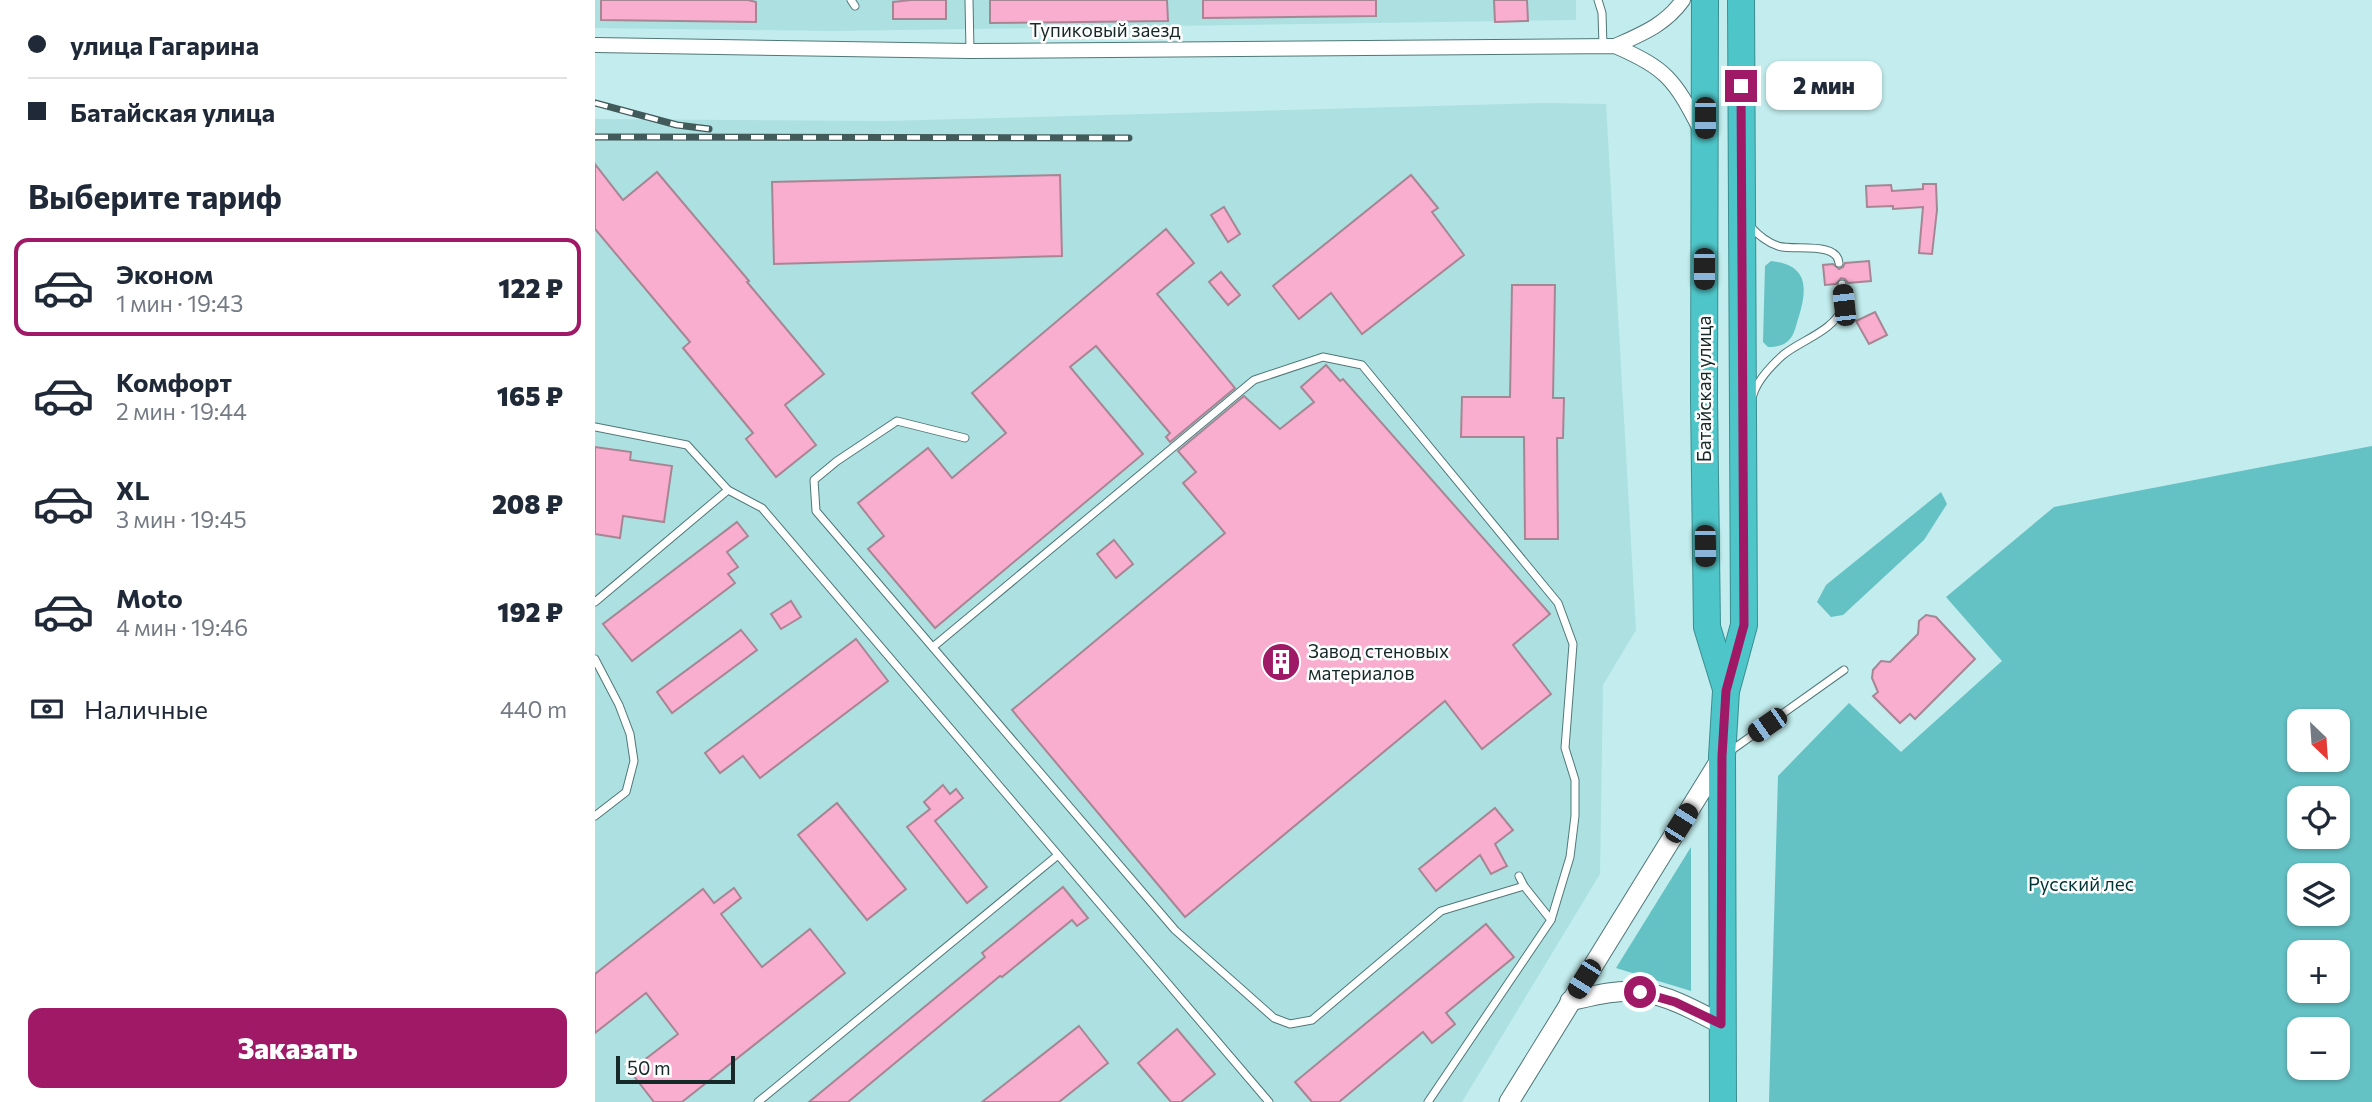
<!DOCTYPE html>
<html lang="ru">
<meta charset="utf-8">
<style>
:root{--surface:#fff;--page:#f6f6f7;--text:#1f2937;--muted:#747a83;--line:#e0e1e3;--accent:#9f1967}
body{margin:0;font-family:Commissioner,sans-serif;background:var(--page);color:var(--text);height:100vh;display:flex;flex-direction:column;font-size:26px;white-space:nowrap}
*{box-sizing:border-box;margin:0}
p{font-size:23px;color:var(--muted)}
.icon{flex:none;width:38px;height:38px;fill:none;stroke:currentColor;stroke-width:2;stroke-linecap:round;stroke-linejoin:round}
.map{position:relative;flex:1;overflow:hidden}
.panel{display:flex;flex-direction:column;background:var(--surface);width:595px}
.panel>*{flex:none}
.guide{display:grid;align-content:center;height:154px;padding:0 28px;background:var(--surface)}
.needle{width:46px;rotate:155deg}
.controls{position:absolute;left:1692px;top:709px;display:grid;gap:14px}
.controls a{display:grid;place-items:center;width:63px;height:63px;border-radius:14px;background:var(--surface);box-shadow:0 2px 5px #0004;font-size:35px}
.scale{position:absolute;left:21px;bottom:18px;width:119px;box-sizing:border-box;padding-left:7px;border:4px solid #172828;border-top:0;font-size:19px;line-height:24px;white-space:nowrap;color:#172828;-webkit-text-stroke:5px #fff;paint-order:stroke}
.end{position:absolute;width:32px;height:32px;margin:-16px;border:9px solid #9f1967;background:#fff;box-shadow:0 0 0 4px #fff}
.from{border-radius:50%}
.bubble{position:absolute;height:49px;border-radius:14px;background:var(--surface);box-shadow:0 2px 5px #0004;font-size:23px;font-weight:800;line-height:49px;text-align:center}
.car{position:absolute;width:21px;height:42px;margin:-21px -10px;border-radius:9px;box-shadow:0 0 5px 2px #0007;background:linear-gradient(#222 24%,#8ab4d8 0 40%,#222 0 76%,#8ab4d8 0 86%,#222 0)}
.guide b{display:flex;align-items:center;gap:24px;height:66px;font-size:26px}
.guide b+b{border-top:2px solid var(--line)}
.guide i{width:18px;height:18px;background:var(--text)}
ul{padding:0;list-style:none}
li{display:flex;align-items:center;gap:21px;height:98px;margin:0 14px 10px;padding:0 14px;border:4px solid transparent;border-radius:14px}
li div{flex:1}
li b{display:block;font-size:26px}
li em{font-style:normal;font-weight:800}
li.active{border-color:var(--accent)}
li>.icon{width:63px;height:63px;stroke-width:1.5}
h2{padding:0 28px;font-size:32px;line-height:84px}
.pay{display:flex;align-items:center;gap:18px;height:77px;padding:0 28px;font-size:26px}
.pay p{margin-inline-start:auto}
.primary-button{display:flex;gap:14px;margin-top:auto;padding:14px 28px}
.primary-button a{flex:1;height:80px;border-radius:14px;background:var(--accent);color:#fff;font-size:28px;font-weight:800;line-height:80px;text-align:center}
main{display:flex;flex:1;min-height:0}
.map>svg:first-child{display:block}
.built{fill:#ade0e1}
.green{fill:#64c1c4;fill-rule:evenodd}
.building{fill:#f9adcf;stroke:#a78694;stroke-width:2}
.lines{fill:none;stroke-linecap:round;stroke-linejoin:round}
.lane-casing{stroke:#507778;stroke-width:9}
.street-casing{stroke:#507778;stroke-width:16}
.secondary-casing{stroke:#507778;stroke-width:21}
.highway-casing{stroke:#3b8e90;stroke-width:28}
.lane{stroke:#fff;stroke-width:7}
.street{stroke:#fff;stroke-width:14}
.secondary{stroke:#fff;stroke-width:19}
.highway{stroke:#4ec5c8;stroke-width:26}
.rail-casing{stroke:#425a5a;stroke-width:7}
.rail{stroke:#fff;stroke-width:4.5;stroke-dasharray:13;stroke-linecap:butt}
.route{stroke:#9f1967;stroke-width:9}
.labels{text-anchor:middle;stroke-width:5;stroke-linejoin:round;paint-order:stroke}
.street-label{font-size:19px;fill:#172828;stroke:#fff}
.poi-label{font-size:19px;fill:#172828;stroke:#fff;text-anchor:start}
.park-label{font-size:19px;fill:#003537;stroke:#fff}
</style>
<main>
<section class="panel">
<div class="guide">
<b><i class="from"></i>улица Гагарина</b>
<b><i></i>Батайская улица</b>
</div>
<h2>Выберите тариф</h2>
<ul>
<li class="active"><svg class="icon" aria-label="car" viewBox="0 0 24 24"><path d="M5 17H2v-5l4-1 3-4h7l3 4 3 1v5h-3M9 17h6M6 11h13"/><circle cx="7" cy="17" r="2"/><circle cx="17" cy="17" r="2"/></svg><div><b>Эконом</b><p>1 мин · 19:43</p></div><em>122 ₽</em></li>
<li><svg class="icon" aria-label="car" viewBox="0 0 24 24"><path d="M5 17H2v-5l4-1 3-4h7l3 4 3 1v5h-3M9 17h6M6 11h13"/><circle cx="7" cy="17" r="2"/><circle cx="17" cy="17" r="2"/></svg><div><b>Комфорт</b><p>2 мин · 19:44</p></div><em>165 ₽</em></li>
<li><svg class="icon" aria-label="car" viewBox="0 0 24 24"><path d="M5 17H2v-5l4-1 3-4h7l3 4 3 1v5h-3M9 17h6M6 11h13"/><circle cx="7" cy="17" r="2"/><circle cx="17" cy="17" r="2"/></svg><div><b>XL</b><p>3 мин · 19:45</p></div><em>208 ₽</em></li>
<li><svg class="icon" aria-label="car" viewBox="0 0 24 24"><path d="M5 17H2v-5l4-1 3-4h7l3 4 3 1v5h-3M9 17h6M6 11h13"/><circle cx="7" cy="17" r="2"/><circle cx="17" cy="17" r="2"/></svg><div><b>Moto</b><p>4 мин · 19:46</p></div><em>192 ₽</em></li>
</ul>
<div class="pay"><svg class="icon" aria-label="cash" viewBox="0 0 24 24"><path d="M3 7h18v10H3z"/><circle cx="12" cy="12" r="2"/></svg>Наличные<p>440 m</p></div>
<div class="primary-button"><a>Заказать</a></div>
</section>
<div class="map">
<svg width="1777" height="1102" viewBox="0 0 1777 1102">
<rect width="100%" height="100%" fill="#c2eced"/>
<g class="built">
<polygon points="0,0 981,0 981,20 237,31 0,28"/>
<polygon points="949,103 1011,104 1041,630 1008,685 1005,874 867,1102 0,1102 0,119 291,121"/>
</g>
<g class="green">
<path d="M 1176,261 C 1212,265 1213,286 1204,316 C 1201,324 1200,335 1193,341 C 1188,346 1180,347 1173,347 L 1168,342 L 1170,266 Z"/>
<path d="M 1777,446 L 1777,1102 L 1174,1102 L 1183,776 L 1254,703 L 1306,752 L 1407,661 L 1351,597 L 1459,507 ZM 1704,721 L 1743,721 L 1743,760 L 1704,760 ZM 1704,798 L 1743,798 L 1743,836 L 1704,836 ZM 1743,875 L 1743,914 L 1704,914 L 1704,875 ZM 1704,952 L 1743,952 L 1743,990 L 1704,990 ZM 1704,1029 L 1743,1029 L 1743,1068 L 1704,1068 Z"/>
<polygon points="1346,492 1352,504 1329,540 1248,615 1236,617 1222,602 1231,585"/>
<polygon points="1096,847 1096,991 1021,968"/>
</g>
<g class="building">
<polygon points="6,0 153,0 161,2 161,22 6,20"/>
<polygon points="316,0 351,0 351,19 298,19 298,2"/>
<polygon points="395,0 572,0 573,21 395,23"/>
<polygon points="608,0 781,0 781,16 608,18"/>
<polygon points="899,0 932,0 933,21 900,22"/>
<polygon points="0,164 28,200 62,172 154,281 152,282 229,374 190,405 221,445 181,477 151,439 158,433 88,348 95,342 0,229"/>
<polygon points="465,175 467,256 179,264 177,182"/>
<polygon points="816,175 843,208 837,212 869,255 767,334 736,293 704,319 678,286"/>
<polygon points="1328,184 1341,184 1342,210 1337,254 1324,253 1328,207 1298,209 1298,206 1272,207 1271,186 1296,185 1297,191 1328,189"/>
<polygon points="629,207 645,234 633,242 616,215"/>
<polygon points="571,229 599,263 562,294 640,388 575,442 571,437 575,433 501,346 475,367 548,454 340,628 273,549 289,536 263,503 333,448 357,478 411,433 377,393"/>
<polygon points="1274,261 1276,281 1253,283 1250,279 1246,278 1241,284 1230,285 1228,265 1238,264 1244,269 1248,267 1250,263"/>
<polygon points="626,272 645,295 633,305 614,282"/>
<polygon points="917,285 960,285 958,398 969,398 968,438 962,438 963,539 930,539 929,437 866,437 867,397 915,397"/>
<polygon points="1280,312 1292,335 1274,344 1261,321"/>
<polygon points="731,365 745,381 748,379 955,614 918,645 956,694 887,749 850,701 590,917 417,710 630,533 588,483 601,472 583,451 649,396 685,429 719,402 706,387"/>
<polygon points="0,447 36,452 35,460 77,466 69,522 28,516 25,538 0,534"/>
<polygon points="142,522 153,536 132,552 143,567 133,574 140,583 37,661 8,624"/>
<polygon points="519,540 538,564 521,578 502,554"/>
<polygon points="196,601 206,617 186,629 176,614"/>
<polygon points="1331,615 1341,617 1380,659 1320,719 1315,714 1305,723 1278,696 1283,692 1277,678 1278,670 1286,661 1295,662 1323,634 1324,621"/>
<polygon points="146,630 162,650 77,713 62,692"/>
<polygon points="261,639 293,681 165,778 148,756 125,773 110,753"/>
<polygon points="348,785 355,794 361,789 368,798 340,821 392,887 372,903 312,827 335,809 329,802"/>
<polygon points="242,803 311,889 272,920 203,835"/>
<polygon points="900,808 918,830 900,844 912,866 896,874 885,855 841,891 824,869"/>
<polygon points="468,887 493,918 482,926 477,920 407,977 405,976 253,1102 214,1102 390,957 387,953"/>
<polygon points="139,888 146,898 126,914 167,967 215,929 250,973 87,1102 59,1102 35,1071 83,1034 51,993 0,1033 0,974 108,889 119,903"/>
<polygon points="891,924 919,957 851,1013 860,1024 837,1043 828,1032 744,1102 717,1102 700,1082"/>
<polygon points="484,1026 513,1063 464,1102 387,1102"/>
<polygon points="582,1029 620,1074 586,1102 576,1102 543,1063"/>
</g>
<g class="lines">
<g class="lane-casing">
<g id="lane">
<polyline points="256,0 260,6"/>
<polyline points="374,0 375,51"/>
<polyline points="1003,0 1007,13 1008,46"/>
<path d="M 1155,226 C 1163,235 1171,242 1183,246 C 1199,251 1242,241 1244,263"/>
<path d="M 1158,395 C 1162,381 1177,365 1188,355 C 1206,340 1240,331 1248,306 C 1250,300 1247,290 1247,284"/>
<polyline points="0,427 92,445 133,490"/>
<polyline points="370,438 302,421 242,461 219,480 221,511 580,930 679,1018 695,1024 717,1020 846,911 929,886"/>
<polyline points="0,602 133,490 167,508 674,1102"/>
<polyline points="338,647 659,380 728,357 767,365 963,603 978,644 970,748 980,780 980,816 975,857 956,920"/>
<polyline points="0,659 24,705 35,734 39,761 31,792 0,816"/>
<polyline points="1134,752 1249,670"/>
<polyline points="163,1102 463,855"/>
<polyline points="833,1102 956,920 929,886 924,876"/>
</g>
</g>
<g class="street-casing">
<g id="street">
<path d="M 0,45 L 375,51 L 1020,46 C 1072,69 1079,79 1105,129"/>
<path d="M 1020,46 C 1047,34 1070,25 1088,0"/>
</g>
</g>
<g class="secondary-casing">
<g id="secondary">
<path d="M 975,1001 C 997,996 1023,989 1045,992 C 1073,995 1101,1011 1126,1024"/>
<polyline points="914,1102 1127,757"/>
</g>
</g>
<g class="highway-casing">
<g id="highway">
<polyline points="1110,0 1109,400 1112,627 1131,689"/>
<polyline points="1128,1102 1127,756 1131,691 1149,625 1146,0"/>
</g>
</g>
<use href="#lane" class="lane"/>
<use href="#street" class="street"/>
<use href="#secondary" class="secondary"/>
<use href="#highway" class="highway"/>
<g class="rail-casing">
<g id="rail">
<polyline points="0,103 82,125 114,129"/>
<polyline points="0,137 534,138"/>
</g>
</g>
<use href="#rail" class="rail"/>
</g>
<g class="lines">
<polyline class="route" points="1045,992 1080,1002 1126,1024 1127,756 1131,691 1149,625 1146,86"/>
</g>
<defs>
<g id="building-disc" transform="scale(2.0125)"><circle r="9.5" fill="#9f1967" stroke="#fff"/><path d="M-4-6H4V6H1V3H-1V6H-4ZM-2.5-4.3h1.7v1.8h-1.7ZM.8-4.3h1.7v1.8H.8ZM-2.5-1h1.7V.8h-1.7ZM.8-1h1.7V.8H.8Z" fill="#fff"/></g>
</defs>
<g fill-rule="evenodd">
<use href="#building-disc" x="686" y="662"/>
</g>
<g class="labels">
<g class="street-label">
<text x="510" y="37">Тупиковый заезд</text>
<text transform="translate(1109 389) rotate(-90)" y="7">Батайская улица</text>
</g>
<g class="poi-label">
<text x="713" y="658">Завод стеновых<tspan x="713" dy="22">материалов</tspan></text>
</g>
<g class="park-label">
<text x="1486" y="891">Русский лес</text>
</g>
</g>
</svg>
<div class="controls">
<a><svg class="needle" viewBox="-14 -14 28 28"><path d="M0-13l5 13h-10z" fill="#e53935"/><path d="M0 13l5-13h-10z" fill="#747a83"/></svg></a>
<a><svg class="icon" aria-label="locate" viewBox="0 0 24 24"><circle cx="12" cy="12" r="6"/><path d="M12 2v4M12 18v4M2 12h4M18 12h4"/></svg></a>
<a><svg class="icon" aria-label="layers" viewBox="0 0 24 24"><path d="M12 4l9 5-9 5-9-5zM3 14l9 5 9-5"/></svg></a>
<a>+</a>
<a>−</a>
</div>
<div class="scale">50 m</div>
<i class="end from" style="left:1045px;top:992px"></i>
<i class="end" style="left:1146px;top:86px"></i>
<div class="bubble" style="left:1171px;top:61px;width:116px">2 мин</div>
<i class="car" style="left:1110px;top:118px;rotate:180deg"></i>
<i class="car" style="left:1109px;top:269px;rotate:180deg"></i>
<i class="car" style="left:1249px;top:305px;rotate:354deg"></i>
<i class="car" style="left:1110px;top:546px;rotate:179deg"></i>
<i class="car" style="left:1172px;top:725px;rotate:235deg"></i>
<i class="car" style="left:1086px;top:823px;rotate:32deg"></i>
<i class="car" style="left:989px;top:979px;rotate:212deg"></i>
</div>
</main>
